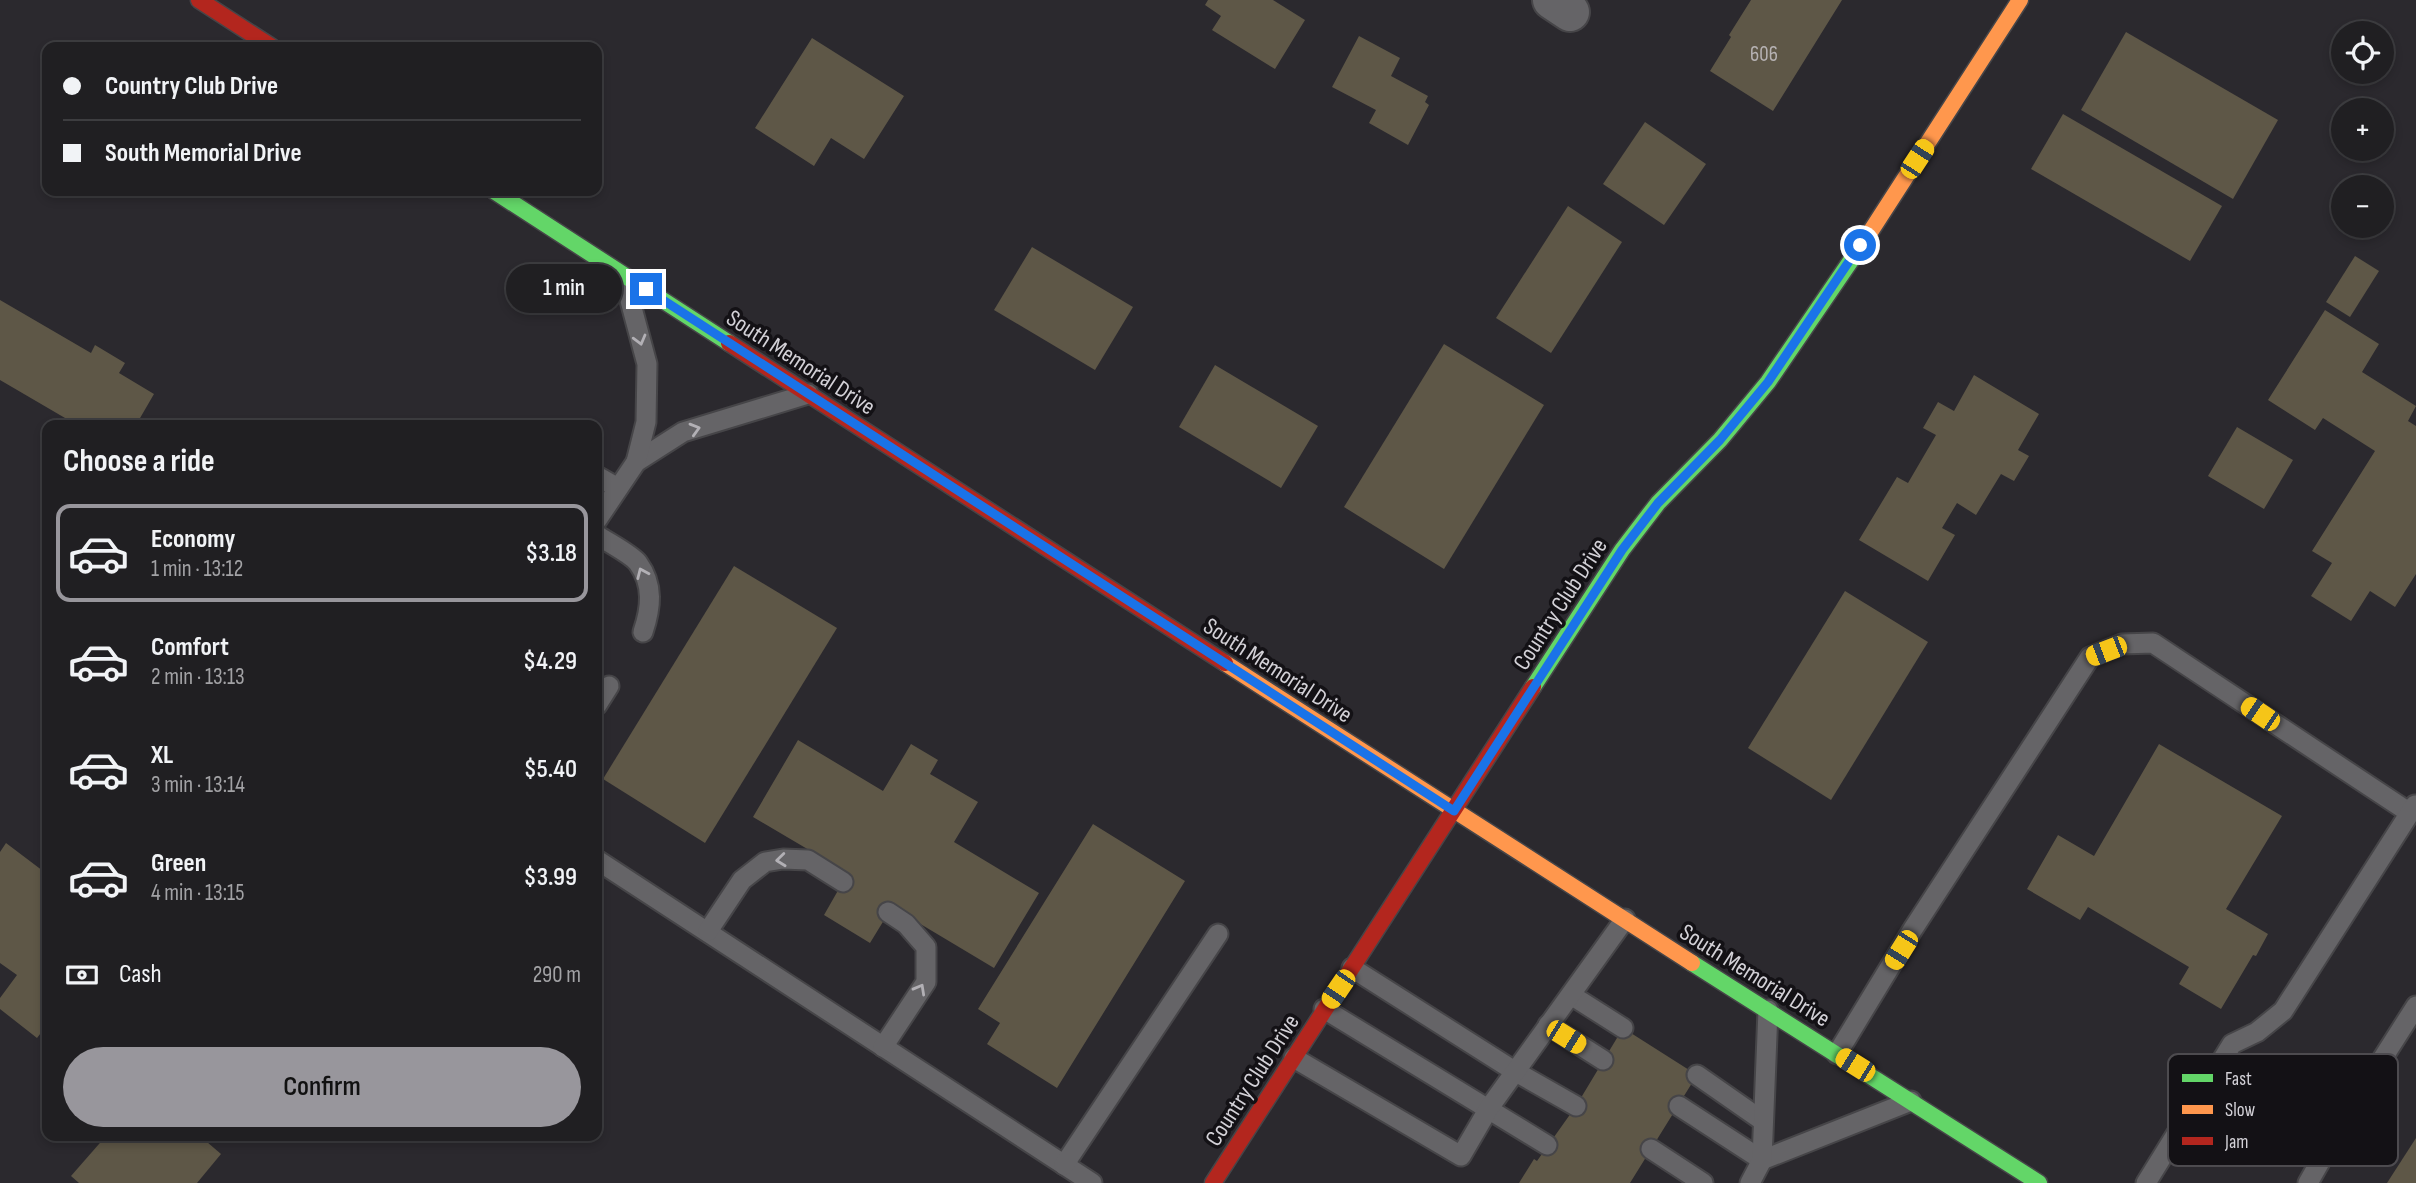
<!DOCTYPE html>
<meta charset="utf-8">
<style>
:root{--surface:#201f22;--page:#28272a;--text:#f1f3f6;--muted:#a2a2a5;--line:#3d3d40;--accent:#98969c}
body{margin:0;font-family:"Sofia Sans Condensed",sans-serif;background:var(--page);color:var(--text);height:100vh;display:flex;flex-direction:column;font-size:26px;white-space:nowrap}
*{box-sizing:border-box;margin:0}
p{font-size:23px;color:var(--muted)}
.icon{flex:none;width:38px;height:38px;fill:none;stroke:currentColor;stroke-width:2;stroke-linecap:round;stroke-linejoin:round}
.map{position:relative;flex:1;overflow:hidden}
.panel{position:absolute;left:42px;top:420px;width:560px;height:721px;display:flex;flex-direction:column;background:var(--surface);border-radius:14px;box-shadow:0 4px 10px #0003,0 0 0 2px var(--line)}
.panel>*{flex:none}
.hud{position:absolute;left:42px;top:42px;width:560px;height:154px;border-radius:14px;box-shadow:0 4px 10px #0003,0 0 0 2px var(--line);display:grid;align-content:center;height:154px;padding:0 21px;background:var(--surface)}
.buttons{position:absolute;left:2331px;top:21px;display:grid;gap:14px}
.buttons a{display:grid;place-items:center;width:63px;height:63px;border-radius:50%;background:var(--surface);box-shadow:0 4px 10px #0003,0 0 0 2px var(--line);font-size:35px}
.end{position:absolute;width:32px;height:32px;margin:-16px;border:9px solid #1a73e8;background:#fff;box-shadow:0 0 0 4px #fff}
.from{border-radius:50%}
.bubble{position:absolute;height:49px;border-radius:24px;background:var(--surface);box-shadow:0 4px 10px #0003,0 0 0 2px var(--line);font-size:23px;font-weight:600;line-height:49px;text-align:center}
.car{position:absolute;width:21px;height:42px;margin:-21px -10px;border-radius:9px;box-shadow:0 0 5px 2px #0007;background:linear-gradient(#f5c518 24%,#345 0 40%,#f5c518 0 76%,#345 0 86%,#f5c518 0)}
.hud b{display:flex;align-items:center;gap:24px;height:66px;font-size:26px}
.hud b+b{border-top:2px solid var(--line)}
.hud i{width:18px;height:18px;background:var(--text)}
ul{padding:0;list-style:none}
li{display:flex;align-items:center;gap:21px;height:98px;margin:0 14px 10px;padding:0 7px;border:4px solid transparent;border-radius:14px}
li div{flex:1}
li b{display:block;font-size:26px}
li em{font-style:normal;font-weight:600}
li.current{border-color:var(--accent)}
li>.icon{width:63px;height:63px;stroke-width:1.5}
h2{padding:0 21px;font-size:32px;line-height:84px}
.pay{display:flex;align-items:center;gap:18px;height:77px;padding:0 21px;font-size:26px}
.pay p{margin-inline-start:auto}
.action{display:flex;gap:14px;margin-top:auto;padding:14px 21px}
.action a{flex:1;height:80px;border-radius:42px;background:var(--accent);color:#111;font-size:28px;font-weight:600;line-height:80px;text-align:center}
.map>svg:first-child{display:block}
.building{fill:#5e5747}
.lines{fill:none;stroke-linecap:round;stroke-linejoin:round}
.lane-casing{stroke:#464548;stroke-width:23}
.street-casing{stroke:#464548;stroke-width:42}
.fast-casing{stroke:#464548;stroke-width:19}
.slow-casing{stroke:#464548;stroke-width:19}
.jam-casing{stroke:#464548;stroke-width:19}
.lane{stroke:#656467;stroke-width:19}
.street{stroke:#656467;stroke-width:38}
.fast{stroke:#63d668;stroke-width:16}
.slow{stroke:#ff974d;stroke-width:16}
.jam{stroke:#b3261e;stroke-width:16}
.oneway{stroke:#b2b0b5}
.route{stroke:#1a73e8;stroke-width:9}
.labels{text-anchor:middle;stroke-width:7;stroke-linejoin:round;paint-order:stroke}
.number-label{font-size:21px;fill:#b6b2b3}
.street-label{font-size:24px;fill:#d3d1d7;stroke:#131115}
.key{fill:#131115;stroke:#4d4b4f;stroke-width:2}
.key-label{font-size:19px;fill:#d3d1d7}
</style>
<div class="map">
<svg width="2416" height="1183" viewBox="0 0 2416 1183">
<rect width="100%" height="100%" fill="#2b292e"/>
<g class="building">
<polygon points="1208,0 1273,0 1305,20 1275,69 1212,30 1221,16 1205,5"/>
<polygon points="1751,0 1842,0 1773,111 1710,71 1731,37 1729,35"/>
<polygon points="2126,32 2278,120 2233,199 2081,110"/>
<polygon points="1359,36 1400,58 1391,76 1428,96 1425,102 1429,105 1408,145 1369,123 1376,110 1332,87"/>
<polygon points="812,38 904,96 864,159 831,138 814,166 755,128"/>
<polygon points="2063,114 2222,206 2190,261 2031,169"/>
<polygon points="1645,122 1706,164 1664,225 1603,184"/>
<polygon points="1568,206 1622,242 1551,353 1496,318"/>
<polygon points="1032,247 1133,307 1095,370 994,310"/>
<polygon points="2355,256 2379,271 2350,317 2326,302"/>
<polygon points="0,300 91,353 95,345 125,363 119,373 154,394 136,425 77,425 0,380"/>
<polygon points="2325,310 2379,344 2362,372 2416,406 2408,421 2416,426 2416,574 2395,607 2370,591 2351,621 2311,596 2332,563 2312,551 2375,451 2323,418 2315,430 2268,400"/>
<polygon points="1444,344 1544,405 1444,569 1344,507"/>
<polygon points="1215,365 1318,426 1281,488 1179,427"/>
<polygon points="1974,375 2039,414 2018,450 2029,456 2014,481 2001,474 1976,515 1957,503 1942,528 1955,535 1928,581 1859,540 1897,477 1908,483 1936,435 1923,428 1938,402 1954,411"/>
<polygon points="2237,427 2293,460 2264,509 2208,476"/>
<polygon points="734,566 837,628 705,843 603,779"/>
<polygon points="1845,591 1928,642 1831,800 1748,748"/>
<polygon points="798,740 883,791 911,744 938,760 930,774 978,802 954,842 1039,893 994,968 892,907 870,943 824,915 848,873 753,817"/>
<polygon points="2159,744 2282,816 2226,909 2268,934 2256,956 2253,955 2221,1009 2179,984 2189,967 2088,907 2080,920 2027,889 2058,835 2094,856"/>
<polygon points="1093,824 1185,881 1057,1088 987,1044 1000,1023 978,1009"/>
<polygon points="6,843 47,874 47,1025 37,1038 0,1009 0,998 17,975 0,963 0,852"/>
<polygon points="1623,1028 1697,1075 1630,1183 1519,1183 1534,1159 1537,1161 1576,1106"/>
<polygon points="106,1136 200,1136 221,1154 197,1183 79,1183 71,1176"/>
<polygon points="2416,1138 2416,1183 2387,1183"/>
</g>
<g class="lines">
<g class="lane-casing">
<g id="lane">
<polyline points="636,462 683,432 808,394"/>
<polyline points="597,476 618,488"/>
<polyline points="597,520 636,462 646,422 647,364 624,278"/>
<path d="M 597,535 C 607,542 631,554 638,563 C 654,585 651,608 643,632"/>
<polyline points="597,705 609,686"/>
<polyline points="597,860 1092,1183"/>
<polyline points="708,931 742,880 765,862 783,859 808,860 843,882"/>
<polyline points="1352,968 1516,1072 1576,1106"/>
<polyline points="1571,995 1623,1028"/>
<polyline points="1324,1009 1547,1145"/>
<polyline points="1548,1025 1603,1060"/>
<polyline points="883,1047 926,982 926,947 906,924 888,912"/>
<polyline points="1837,1054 1913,929 2090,657 2122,644 2153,643 2410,813"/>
<polyline points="1294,1058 1461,1156 1489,1108 1625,919"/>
<polyline points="1697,1075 1763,1121"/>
<polyline points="1679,1106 1762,1160 1911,1101"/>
<polyline points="1651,1149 1703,1183"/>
<polyline points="1064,1165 1218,934"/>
<polyline points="1750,1183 1762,1160 1768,1010"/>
<polyline points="2146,1183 2232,1044 2257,1032 2283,1011 2415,805"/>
<polyline points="2308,1183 2346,1116 2416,1006"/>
</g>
</g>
<g class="street-casing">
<polyline id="street" points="1552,0 1570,12"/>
</g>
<g class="fast-casing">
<g id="fast">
<polyline points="494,191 729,343"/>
<polyline points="1533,687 1622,550 1658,503 1720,440 1768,382 1867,237"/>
<polyline points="1692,963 2039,1183"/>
</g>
</g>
<g class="slow-casing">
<g id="slow">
<polyline points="1867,237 2020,0"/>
<polyline points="1225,663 1692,963"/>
</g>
</g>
<g class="jam-casing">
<g id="jam">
<polyline points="199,0 272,47"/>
<polyline points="729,343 1225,663"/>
<polyline points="1213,1183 1533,687"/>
</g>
</g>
<use href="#lane" class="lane"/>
<use href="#street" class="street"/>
<use href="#fast" class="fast"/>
<use href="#slow" class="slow"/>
<use href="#jam" class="jam"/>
</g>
<defs><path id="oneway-chevron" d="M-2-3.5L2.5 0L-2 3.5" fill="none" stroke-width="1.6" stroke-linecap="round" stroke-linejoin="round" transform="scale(1.75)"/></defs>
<g class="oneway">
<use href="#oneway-chevron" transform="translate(640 340) rotate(75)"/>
<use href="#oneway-chevron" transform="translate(695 429) rotate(-16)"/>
<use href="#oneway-chevron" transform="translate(642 573) rotate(-114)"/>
<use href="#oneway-chevron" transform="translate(781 860) rotate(174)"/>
<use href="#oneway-chevron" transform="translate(920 989) rotate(-61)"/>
</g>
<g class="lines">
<polyline class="route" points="646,289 1454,811 1622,550 1658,503 1720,440 1768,382 1860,245"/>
</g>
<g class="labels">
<g class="number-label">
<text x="1764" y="61">606</text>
</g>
<g class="street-label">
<text transform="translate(801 362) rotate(33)" y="8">South Memorial Drive</text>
<text transform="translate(1560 604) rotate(-57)" y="8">Country Club Drive</text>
<text transform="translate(1278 670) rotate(33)" y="8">South Memorial Drive</text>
<text transform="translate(1755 975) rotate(32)" y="8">South Memorial Drive</text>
<text transform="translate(1252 1080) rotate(-57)" y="8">Country Club Drive</text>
</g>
</g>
<rect x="2168" y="1054" width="230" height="112" rx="10" class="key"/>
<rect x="2182" y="1074" width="31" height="8" fill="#63d668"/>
<rect x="2182" y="1105" width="31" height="9" fill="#ff974d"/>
<rect x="2182" y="1137" width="31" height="8" fill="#b3261e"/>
<g class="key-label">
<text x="2225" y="1085">Fast</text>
<text x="2225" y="1116">Slow</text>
<text x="2225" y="1148">Jam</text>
</g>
</svg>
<div class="buttons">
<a><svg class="icon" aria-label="locate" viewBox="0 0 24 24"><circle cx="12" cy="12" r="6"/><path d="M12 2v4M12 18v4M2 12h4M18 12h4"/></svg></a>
<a>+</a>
<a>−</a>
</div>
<i class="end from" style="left:1860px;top:245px"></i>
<i class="end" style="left:646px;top:289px"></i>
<div class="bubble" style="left:506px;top:264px;width:116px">1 min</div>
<i class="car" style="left:1917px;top:159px;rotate:33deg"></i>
<i class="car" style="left:2106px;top:651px;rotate:249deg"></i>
<i class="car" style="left:2260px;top:714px;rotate:304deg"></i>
<i class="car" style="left:1901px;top:950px;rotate:212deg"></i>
<i class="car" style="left:1338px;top:989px;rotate:214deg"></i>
<i class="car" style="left:1566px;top:1037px;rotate:122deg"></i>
<i class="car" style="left:1855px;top:1065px;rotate:302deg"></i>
<div class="hud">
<b><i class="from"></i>Country Club Drive</b>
<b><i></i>South Memorial Drive</b>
</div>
<section class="panel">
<h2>Choose a ride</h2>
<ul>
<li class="current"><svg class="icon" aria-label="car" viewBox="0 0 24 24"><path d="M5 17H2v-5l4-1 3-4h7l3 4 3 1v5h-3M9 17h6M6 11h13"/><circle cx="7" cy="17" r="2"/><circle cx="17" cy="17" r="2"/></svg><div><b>Economy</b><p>1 min · 13:12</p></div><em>$3.18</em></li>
<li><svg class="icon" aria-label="car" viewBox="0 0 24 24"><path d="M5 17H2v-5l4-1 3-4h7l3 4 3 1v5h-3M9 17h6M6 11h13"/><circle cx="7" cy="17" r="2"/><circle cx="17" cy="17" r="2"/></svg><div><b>Comfort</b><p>2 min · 13:13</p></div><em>$4.29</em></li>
<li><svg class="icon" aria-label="car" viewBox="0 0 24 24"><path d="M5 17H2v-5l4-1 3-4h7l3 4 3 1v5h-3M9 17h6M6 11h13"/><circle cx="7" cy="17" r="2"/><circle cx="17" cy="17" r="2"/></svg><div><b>XL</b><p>3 min · 13:14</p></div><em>$5.40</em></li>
<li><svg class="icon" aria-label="car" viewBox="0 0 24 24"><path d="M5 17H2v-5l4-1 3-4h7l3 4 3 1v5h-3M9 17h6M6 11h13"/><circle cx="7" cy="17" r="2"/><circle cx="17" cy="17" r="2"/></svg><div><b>Green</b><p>4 min · 13:15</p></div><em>$3.99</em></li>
</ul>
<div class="pay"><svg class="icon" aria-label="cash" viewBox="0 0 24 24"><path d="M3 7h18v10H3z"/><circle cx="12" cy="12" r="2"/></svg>Cash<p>290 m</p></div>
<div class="action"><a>Confirm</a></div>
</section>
</div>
